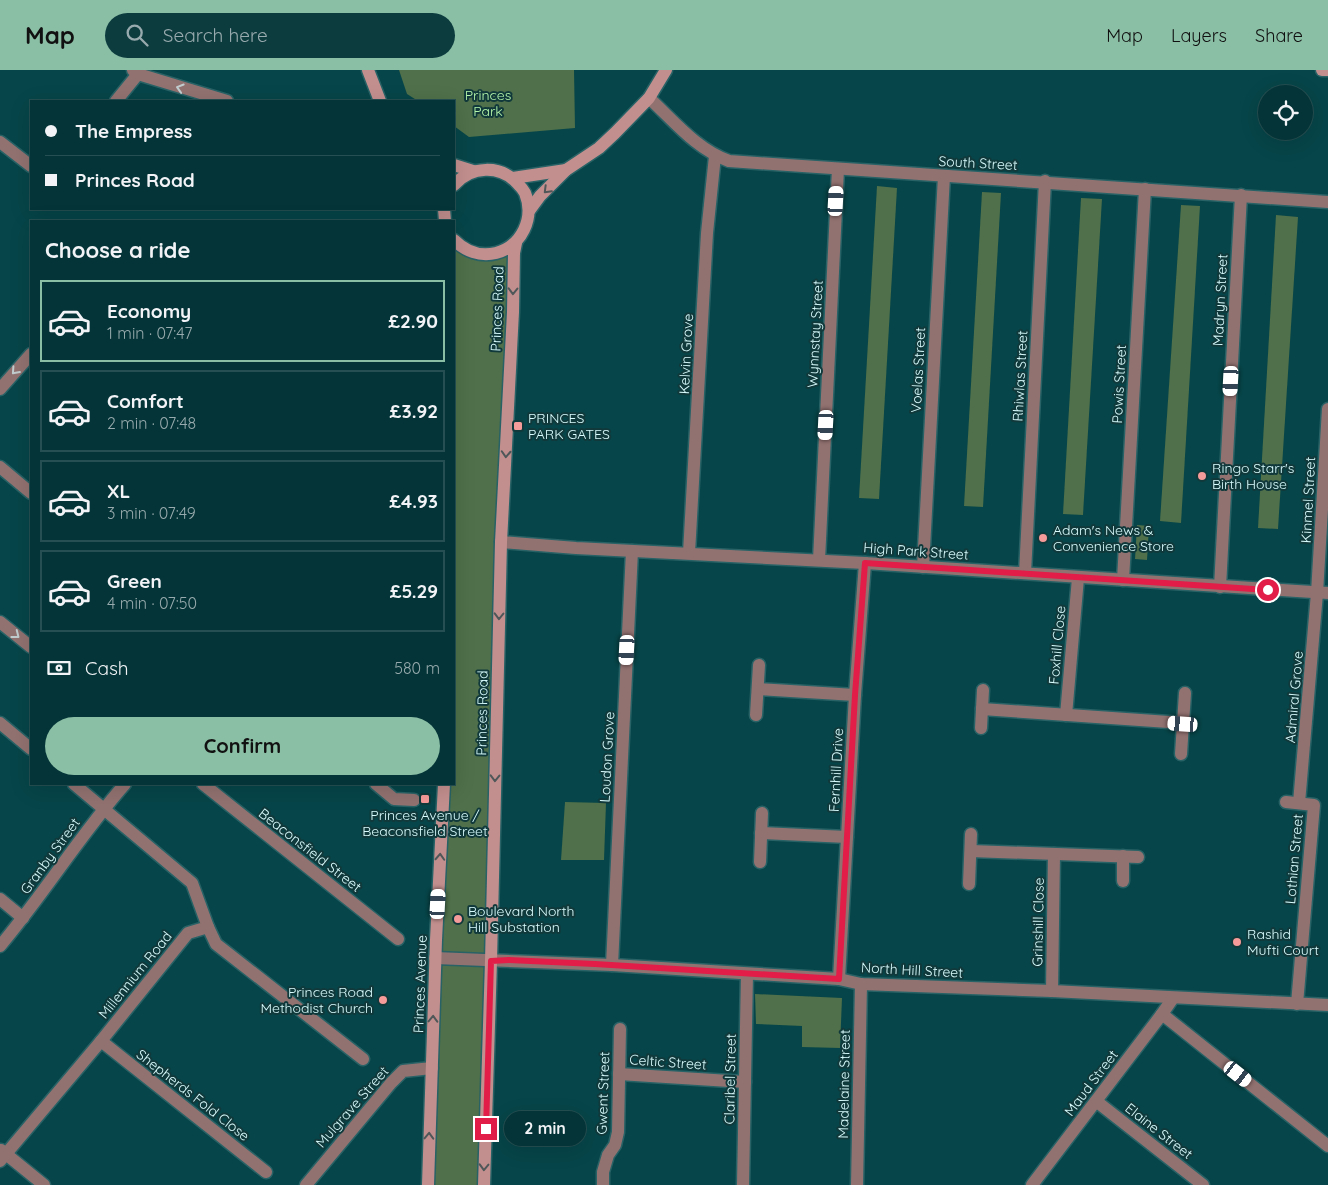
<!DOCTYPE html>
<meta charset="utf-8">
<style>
:root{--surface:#043437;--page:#0d3c3f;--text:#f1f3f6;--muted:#97aaad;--line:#254f52;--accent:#8abfa5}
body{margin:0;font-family:Quicksand,sans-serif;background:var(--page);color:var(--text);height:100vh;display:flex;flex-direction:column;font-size:19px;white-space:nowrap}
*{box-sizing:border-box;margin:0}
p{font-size:16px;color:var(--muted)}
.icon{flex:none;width:28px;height:28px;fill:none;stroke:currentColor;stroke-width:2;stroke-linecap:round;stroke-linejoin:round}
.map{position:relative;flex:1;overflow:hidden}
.panel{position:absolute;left:30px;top:150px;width:425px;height:565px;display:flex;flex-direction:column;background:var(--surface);border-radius:0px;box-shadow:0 5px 20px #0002,0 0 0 1px var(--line)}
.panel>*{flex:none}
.guide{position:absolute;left:30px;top:30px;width:425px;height:110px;border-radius:0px;box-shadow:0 5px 20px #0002,0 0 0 1px var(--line);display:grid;align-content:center;height:110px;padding:0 15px;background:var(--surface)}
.controls{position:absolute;left:1258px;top:15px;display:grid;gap:10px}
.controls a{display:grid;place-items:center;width:55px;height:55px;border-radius:50%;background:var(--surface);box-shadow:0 5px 20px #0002,0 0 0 1px var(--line);font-size:25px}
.end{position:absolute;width:22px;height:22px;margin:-11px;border:6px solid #e11d48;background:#fff;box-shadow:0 0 0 2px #fff}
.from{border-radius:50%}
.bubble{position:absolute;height:35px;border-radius:18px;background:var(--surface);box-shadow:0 5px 20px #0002,0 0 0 1px var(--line);font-size:16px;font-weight:700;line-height:35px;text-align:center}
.car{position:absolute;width:15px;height:30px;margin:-15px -8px;border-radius:6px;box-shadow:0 0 4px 1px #0007;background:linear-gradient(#fff 24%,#345 0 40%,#fff 0 76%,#345 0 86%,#fff 0)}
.guide b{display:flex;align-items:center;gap:18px;height:48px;font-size:19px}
.guide b+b{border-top:1px solid var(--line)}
.guide i{width:12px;height:12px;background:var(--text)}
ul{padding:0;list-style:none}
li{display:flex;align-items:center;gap:15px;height:82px;margin:0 10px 8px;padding:0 5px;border:2px solid var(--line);border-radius:0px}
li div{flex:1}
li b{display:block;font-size:19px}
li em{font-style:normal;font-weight:700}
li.current{border-color:var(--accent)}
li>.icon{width:45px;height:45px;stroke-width:1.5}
h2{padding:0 15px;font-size:22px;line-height:60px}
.pay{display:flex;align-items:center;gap:12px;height:55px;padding:0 15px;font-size:19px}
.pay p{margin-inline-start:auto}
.primary-button{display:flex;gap:10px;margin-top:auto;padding:10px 15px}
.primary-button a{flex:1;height:58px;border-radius:30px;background:var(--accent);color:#111;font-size:20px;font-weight:700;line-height:58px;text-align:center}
header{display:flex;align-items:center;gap:30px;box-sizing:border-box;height:70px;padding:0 25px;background:var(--accent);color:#111}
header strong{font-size:24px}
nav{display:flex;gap:28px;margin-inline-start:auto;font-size:18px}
.search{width:350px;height:45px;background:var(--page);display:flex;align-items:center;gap:12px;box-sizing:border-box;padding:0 18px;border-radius:28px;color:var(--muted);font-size:19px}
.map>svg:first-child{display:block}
.green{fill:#4f704a}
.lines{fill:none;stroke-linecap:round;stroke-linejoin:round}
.street-casing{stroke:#286266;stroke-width:15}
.secondary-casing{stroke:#286266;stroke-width:15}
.street{stroke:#927271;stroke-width:12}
.secondary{stroke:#c28f8e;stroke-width:12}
.oneway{stroke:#c0cccd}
.oneway2{stroke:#4f5758}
.route{stroke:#e11d48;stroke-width:6}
.poi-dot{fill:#f59b99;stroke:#11393b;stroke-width:2}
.labels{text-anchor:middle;stroke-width:4;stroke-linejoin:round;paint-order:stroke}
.park-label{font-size:14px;fill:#b6f7ab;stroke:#11393b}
.street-label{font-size:14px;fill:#d9fcfe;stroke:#11393b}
.poi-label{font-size:14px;fill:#d9fcfe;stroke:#11393b;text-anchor:start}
</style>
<header>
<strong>Map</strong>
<div class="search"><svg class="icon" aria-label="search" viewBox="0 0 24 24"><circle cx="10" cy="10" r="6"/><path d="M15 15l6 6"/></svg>Search here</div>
<nav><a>Map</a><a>Layers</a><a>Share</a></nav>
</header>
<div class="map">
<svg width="1328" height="1115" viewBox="0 0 1328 1115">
<rect width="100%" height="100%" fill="#064549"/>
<g class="green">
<polygon points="399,0 574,0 575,58 469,67 454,56 454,31 418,31 407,24"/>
<polygon points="877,116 897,118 879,429 859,428"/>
<polygon points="982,122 1001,123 983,437 964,436"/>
<polygon points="1081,128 1102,129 1083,445 1063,444"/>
<polygon points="1181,135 1200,136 1181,453 1160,451"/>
<polygon points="1276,145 1298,147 1278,459 1258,458"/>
<polygon points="457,173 477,184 516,173 484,1115 428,1115 444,714 454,714 454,184"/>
<polygon points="1137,455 1149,456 1147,490 1135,489"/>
<polygon points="565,732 606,733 604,790 561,790"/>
<polygon points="755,924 842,928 840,978 802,977 802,956 756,954"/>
</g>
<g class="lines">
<g class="street-casing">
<g id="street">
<polyline points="133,0 138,4 227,31"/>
<path d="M 649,28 C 674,51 696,79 729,91 L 1328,132"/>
<polyline points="116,31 138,4"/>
<polyline points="0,72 31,96"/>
<polyline points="0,319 31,284"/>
<polyline points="0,397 31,423"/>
<polyline points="501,472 576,478 865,493 1328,523"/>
<polyline points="689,483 707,163 715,86"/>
<polyline points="819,490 838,99"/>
<polyline points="923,497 944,106"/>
<polyline points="1025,503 1045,111"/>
<polyline points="1123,510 1145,119"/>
<polyline points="1220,517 1241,125"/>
<polyline points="0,552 31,577"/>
<polyline points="758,619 855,625"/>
<polyline points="982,639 1183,653"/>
<polyline points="756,645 759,595"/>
<polyline points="1066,645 1078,508"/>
<polyline points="0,653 31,679"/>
<polyline points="981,658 983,620"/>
<polyline points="1181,684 1185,623"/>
<polyline points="203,714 398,869"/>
<polyline points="376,714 394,729 414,730"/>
<polyline points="1286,732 1314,735 1297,934"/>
<polyline points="1299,733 1317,523 1328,339"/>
<polyline points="761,763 847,767"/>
<polyline points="971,781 1138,787"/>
<polyline points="760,792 762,743"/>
<polyline points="1123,811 1123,786"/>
<polyline points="969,814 971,764"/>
<polyline points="0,829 23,848"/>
<polyline points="208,857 216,874 363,989"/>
<path d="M 0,876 C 44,824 80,765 125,714"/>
<polyline points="435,888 612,895 839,909 861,914 1052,921 1328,935"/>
<polyline points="612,895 632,481"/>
<polyline points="839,909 855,625 865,493"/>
<polyline points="1052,921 1054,784"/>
<polyline points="1162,944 1328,1076"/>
<polyline points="101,971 266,1102"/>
<polyline points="619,1004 745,1012"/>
<polyline points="1096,1031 1203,1115"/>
<polyline points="1,1080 44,1115"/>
<polyline points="0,1091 101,971 188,863 208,857 192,813 74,714"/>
<polyline points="306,1115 391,1013 403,1001 432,998"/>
<polyline points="603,1115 603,1102 608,1085 615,1075 618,1062 620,959"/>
<polyline points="743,1115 747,904"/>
<polyline points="857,1115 861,914"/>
<polyline points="1032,1115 1162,944 1173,928"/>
</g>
</g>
<g class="secondary-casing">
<g id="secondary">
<polyline points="368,0 380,31"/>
<polyline points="1322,0 1328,0"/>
<polyline points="454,95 473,101"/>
<polyline points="513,108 566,100"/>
<path d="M 454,115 C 471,96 500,94 518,114 C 520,116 523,119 525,123 C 535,148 522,176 496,183 C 480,187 465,181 454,170"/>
<polyline points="444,139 445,151"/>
<polyline points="529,141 540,126 566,100 599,78 615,63 649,28 666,0"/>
<polyline points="428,1115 436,870 444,714"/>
<polyline points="484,1115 491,891 501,472 513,242 514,183 516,173"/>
</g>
</g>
<use href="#street" class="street"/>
<use href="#secondary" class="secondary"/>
</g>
<defs><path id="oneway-chevron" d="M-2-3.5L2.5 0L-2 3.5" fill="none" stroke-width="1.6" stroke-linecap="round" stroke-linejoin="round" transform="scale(1.25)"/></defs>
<g class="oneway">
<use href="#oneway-chevron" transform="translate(180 18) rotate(-163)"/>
<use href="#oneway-chevron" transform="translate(15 301) rotate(132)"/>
<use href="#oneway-chevron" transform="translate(16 565) rotate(38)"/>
</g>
<g class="oneway2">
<use href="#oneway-chevron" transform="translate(547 120) rotate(135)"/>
<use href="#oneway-chevron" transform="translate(513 221) rotate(91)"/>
<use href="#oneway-chevron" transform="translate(506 384) rotate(93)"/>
<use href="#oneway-chevron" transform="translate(499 546) rotate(91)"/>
<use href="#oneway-chevron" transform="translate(495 708) rotate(91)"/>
<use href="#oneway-chevron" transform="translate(440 787) rotate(-87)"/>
<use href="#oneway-chevron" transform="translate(433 949) rotate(-88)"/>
<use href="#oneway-chevron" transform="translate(429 1066) rotate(-88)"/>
<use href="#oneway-chevron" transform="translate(484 1097) rotate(92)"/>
</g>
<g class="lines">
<polyline class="route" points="486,1059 491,891 509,890 595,894 839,909 855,625 865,493 1268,520"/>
</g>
<g class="poi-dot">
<rect x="513" y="351" width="10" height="10" rx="2.5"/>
<circle cx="1202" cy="406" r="5"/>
<circle cx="1043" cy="468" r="5"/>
<rect x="420" y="724" width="10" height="10" rx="2.5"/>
<circle cx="458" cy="849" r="5"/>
<circle cx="1237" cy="872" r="5"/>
<circle cx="383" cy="930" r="5"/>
</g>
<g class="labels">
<g class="park-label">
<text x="488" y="30">Princes<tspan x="488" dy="16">Park</tspan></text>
</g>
<g class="street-label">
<text transform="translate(978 93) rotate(3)" y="5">South Street</text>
<text transform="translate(1220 230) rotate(-87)" y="5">Madryn Street</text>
<text transform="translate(497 239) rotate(-88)" y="5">Princes Road</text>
<text transform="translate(815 264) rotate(-87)" y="5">Wynnstay Street</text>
<text transform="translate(686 284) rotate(-87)" y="5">Kelvin Grove</text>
<text transform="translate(918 300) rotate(-87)" y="5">Voelas Street</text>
<text transform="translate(1020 306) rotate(-87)" y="5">Rhiwlas Street</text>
<text transform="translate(1119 314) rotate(-87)" y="5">Powis Street</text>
<text transform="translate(1308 430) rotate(-87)" y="5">Kinmel Street</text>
<text transform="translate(916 481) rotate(4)" y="5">High Park Street</text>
<text transform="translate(1057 575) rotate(-85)" y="5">Foxhill Close</text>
<text transform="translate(1294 627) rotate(-85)" y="5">Admiral Grove</text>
<text transform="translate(482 643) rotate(-89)" y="5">Princes Road</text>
<text transform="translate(607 687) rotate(-87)" y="5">Loudon Grove</text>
<text transform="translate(836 700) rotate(-87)" y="5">Fernhill Drive</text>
<text transform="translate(310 780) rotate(38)" y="5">Beaconsfield Street</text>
<text transform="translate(50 786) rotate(-54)" y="5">Granby Street</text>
<text transform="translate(1294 789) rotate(-85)" y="5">Lothian Street</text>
<text transform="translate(1038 852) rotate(-89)" y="5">Grinshill Close</text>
<text transform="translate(912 900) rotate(3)" y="5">North Hill Street</text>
<text transform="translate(135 905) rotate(-51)" y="5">Millennium Road</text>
<text transform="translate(420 914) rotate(-88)" y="5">Princes Avenue</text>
<text transform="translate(668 992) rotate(4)" y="5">Celtic Street</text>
<text transform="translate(730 1009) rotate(-89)" y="5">Claribel Street</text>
<text transform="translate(1091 1013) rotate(-53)" y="5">Maud Street</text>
<text transform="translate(844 1014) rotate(-89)" y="5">Madelaine Street</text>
<text transform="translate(603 1023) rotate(-88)" y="5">Gwent Street</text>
<text transform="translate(193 1025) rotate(38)" y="5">Shepherds Fold Close</text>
<text transform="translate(352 1037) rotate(-49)" y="5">Mulgrave Street</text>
<text transform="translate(1159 1061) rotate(38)" y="5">Elaine Street</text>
</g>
<g class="poi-label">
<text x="528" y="353">PRINCES<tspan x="528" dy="16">PARK GATES</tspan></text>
<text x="1212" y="403">Ringo Starr's<tspan x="1212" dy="16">Birth House</tspan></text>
<text x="1053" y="465">Adam's News &amp;<tspan x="1053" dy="16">Convenience Store</tspan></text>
<text x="425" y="750" text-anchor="middle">Princes Avenue /<tspan x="425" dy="16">Beaconsfield Street</tspan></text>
<text x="468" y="846">Boulevard North<tspan x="468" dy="16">Hill Substation</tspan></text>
<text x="1247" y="869">Rashid<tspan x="1247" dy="16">Mufti Court</tspan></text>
<text x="373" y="927" text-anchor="end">Princes Road<tspan x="373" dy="16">Methodist Church</tspan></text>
</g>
</g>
</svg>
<div class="controls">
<a><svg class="icon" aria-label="locate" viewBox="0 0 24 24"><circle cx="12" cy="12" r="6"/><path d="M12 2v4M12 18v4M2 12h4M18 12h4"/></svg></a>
</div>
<i class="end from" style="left:1268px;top:520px"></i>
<i class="end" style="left:486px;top:1059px"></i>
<div class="bubble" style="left:504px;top:1041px;width:82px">2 min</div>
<i class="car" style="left:836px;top:131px;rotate:3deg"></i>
<i class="car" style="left:1231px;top:311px;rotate:183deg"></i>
<i class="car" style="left:826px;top:355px;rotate:183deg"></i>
<i class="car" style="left:627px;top:580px;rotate:183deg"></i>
<i class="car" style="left:1183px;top:654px;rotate:274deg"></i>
<i class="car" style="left:438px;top:834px;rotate:3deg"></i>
<i class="car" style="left:1238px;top:1004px;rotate:128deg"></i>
<div class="guide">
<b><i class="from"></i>The Empress</b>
<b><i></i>Princes Road</b>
</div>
<section class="panel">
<h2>Choose a ride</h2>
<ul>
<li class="current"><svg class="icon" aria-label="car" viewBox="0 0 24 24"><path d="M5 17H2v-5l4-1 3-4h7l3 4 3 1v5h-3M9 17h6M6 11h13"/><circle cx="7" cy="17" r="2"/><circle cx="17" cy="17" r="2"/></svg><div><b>Economy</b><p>1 min · 07:47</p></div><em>£2.90</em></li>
<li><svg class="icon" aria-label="car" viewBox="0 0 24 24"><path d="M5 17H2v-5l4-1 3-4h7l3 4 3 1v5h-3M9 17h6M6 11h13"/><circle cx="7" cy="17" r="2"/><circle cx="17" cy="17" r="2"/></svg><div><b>Comfort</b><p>2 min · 07:48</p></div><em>£3.92</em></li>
<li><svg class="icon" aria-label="car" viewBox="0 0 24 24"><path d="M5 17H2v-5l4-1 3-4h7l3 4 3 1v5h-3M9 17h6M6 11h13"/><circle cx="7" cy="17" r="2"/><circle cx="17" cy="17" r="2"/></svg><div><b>XL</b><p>3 min · 07:49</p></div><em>£4.93</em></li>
<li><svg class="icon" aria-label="car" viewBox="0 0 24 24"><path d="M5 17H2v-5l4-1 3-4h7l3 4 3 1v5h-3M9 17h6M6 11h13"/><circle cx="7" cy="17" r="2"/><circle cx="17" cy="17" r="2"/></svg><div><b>Green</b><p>4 min · 07:50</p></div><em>£5.29</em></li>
</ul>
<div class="pay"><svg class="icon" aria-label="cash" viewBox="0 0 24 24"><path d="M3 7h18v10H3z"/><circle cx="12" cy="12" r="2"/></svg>Cash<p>580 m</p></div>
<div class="primary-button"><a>Confirm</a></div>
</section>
</div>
